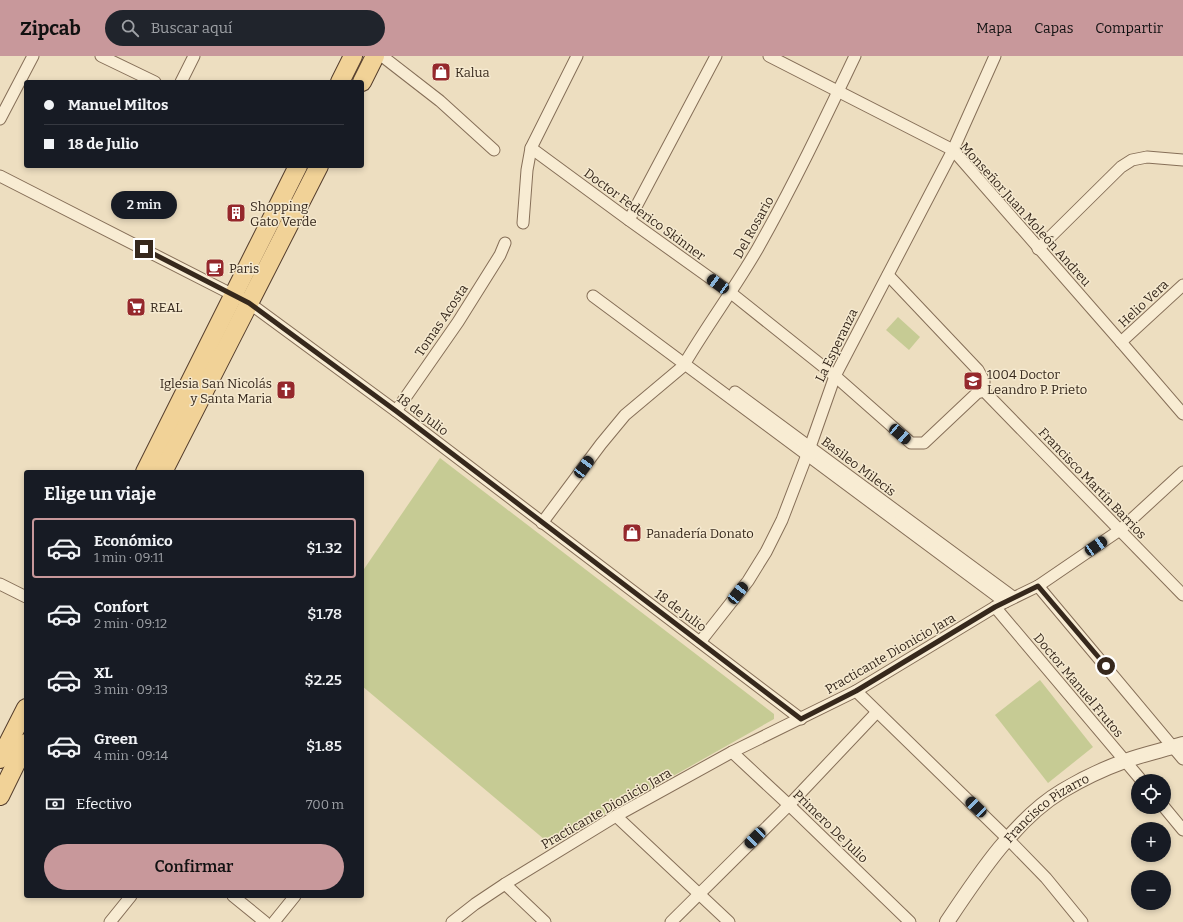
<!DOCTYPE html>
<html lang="es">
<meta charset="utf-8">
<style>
:root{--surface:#171b24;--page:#20242c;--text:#f1f3f6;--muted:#9ea1a6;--line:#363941;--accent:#c8989b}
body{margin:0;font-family:Bitter,serif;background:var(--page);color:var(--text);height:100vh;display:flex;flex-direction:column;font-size:15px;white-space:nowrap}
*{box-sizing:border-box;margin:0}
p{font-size:13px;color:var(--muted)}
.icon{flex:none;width:22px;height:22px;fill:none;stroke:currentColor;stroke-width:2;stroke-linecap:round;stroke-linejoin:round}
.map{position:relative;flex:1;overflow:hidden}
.sheet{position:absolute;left:24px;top:414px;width:340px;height:428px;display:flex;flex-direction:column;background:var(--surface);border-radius:4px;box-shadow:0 2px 6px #0003}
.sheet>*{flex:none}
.top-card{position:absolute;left:24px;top:24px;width:340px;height:88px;border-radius:4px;box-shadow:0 2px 6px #0003;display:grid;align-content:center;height:88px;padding:0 20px;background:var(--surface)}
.fabs{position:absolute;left:1131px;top:718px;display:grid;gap:8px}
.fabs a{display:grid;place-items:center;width:40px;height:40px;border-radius:50%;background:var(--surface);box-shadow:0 2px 6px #0003;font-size:20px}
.end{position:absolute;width:18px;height:18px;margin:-9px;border:5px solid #36281c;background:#fff;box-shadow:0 0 0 2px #fff}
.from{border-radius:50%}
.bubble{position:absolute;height:28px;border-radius:14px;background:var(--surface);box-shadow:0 2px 6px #0003;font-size:13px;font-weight:600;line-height:28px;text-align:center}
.car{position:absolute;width:12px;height:24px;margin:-12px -6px;border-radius:5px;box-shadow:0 0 3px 1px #0007;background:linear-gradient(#222 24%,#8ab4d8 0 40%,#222 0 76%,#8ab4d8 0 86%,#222 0)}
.top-card b{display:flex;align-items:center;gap:14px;height:38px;font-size:15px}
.top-card b+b{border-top:1px solid var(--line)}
.top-card i{width:10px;height:10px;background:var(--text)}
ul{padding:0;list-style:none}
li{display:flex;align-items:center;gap:12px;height:60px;margin:0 8px 6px;padding:0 12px;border:2px solid transparent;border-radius:4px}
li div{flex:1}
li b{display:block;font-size:15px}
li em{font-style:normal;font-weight:600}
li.active{border-color:var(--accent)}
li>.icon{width:36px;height:36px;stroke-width:1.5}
h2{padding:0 20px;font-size:18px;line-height:48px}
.pay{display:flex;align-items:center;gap:10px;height:44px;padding:0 20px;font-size:15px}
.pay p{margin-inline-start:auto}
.cta{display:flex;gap:8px;margin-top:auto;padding:8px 20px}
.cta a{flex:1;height:46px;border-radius:24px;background:var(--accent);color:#111;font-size:16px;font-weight:600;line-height:46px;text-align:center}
header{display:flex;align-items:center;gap:24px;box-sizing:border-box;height:56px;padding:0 20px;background:var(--accent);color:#111}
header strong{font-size:19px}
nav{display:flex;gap:22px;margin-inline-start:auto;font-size:14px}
.search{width:280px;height:36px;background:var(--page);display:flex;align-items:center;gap:10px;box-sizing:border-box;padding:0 14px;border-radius:22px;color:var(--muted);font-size:15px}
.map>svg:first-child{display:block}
.green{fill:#c6cb94}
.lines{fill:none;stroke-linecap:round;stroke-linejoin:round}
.minor-casing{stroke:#866f58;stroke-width:13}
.tertiary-casing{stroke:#866f58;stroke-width:16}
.primary-casing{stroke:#543d2c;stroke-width:20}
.minor{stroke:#f8ecd3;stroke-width:11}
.tertiary{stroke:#f8ecd3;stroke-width:14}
.primary{stroke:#f1d297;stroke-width:18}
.route{stroke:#36281c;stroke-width:5}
.labels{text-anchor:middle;stroke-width:3;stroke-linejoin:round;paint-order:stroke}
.poi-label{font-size:13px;fill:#36281c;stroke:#f5e9cf;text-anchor:start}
.street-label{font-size:13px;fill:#36281c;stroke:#f5e9cf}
</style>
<header>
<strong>Zipcab</strong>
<div class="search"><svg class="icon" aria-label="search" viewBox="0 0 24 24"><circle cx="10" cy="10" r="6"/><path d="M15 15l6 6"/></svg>Buscar aquí</div>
<nav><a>Mapa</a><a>Capas</a><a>Compartir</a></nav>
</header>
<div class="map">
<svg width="1183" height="866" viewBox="0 0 1183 866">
<rect width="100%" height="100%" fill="#eddec0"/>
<g class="green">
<polygon points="124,135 151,148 145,161 118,147"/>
<polygon points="898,261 920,281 909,294 886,274"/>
<polygon points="440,402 774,658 774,663 551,789 362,630 362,516"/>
<polygon points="1040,624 1093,691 1048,727 995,659"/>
</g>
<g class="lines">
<g class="minor-casing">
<g id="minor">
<polyline points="101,0 155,26"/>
<polyline points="382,0 440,45 494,94"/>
<polyline points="769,0 953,94 1121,286 1183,358"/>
<polyline points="181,26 194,0"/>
<polyline points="0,63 33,0"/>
<polyline points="531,92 629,164 731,237 835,320 911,387 924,387 977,337 984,335"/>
<polyline points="0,120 249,247 396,355 801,663"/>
<polyline points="629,164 716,0"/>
<polyline points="523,167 527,114 531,92 577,0"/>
<polyline points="1038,193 1121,111 1132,104 1147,101 1183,104"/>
<polyline points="888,219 978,314 984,325 984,335"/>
<polyline points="593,240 1005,546"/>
<polyline points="1121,286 1183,229"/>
<polyline points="984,335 1183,539"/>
<polyline points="735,336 1013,541"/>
<polyline points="396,355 458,266 500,199 505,187"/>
<path d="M 542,467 L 601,388 L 625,359 L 681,312 L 685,307 C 708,268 735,232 758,192 C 793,130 824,65 855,0"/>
<polyline points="0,528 26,541"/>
<polyline points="1038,530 1183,703"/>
<polyline points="995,551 1142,725"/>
<polyline points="700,586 748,525 766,496 782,464 810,391 835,320 953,94 995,0"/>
<polyline points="856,635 1008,783 1046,822 1082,866"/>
<polyline points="732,696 789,749 910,866"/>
<polyline points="1164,751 1183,774"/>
<polyline points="616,760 729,866"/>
<polyline points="505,828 545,866"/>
<polyline points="233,840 265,866"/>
<polyline points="110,866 131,840"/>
<polyline points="274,866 295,840"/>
<polyline points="452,866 475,848 505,828 616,760 732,696 856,635 995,551 1038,530 1120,474 1183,416"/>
<polyline points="671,866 789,749 877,656"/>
</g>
</g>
<g class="tertiary-casing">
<g id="tertiary">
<path id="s1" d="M 947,866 C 977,821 1015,763 1062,735 C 1082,723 1103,713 1125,705 C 1144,698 1164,694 1183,688"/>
</g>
</g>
<g class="primary-casing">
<g id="primary">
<polyline points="340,26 353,0"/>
<polyline points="362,26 375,0"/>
<polyline points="145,416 298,110"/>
<polyline points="163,416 319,110"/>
<polyline points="0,703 26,652"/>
<polyline points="0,740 26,687"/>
</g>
</g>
<use href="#minor" class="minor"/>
<use href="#tertiary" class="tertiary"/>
<use href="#primary" class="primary"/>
</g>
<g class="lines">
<polyline class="route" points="144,193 249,247 396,355 801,663 856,635 995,551 1038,530 1106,610"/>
</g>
<defs>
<g id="shop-square" transform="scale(1)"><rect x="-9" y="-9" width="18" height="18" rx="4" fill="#95282c" stroke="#f5e9cf"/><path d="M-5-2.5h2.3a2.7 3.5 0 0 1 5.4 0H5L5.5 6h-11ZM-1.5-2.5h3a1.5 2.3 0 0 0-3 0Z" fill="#fff"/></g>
<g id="building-square" transform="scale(1)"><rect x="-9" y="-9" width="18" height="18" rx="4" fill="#95282c" stroke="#f5e9cf"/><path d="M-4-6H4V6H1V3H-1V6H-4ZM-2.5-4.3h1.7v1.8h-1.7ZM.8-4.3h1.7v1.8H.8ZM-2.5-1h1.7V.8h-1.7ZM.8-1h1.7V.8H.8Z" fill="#fff"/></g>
<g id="cafe-square" transform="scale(1)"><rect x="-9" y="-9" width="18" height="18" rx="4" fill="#95282c" stroke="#f5e9cf"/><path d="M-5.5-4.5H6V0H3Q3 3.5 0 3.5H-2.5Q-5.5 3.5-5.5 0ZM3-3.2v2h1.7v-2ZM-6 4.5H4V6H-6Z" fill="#fff"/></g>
<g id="supermarket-square" transform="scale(1)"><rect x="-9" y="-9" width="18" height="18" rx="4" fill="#95282c" stroke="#f5e9cf"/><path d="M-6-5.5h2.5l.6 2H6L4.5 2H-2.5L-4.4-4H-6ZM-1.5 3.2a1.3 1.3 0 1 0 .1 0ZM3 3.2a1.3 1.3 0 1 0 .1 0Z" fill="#fff"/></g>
<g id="school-square" transform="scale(1)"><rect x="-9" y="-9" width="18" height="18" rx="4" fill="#95282c" stroke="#f5e9cf"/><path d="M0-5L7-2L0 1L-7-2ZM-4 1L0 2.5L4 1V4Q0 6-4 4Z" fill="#fff"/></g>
<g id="church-square" transform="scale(1)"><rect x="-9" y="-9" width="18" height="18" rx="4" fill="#95282c" stroke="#f5e9cf"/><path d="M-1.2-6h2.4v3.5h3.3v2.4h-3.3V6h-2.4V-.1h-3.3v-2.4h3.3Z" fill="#fff"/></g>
</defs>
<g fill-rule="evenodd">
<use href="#shop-square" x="441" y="16"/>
<use href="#building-square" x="236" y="157"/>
<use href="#cafe-square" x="215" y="212"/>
<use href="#supermarket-square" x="136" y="251"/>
<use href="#school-square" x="973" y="325"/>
<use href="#church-square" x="286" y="334"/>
<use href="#shop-square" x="632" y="477"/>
</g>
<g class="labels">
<g class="poi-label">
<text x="455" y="21">Kalua</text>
<text x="250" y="155">Shopping<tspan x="250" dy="15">Gato Verde</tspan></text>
<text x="229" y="217">Paris</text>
<text x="150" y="256">REAL</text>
<text x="987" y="323">1004 Doctor<tspan x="987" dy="15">Leandro P. Prieto</tspan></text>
<text x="272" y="332" text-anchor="end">Iglesia San Nicolás<tspan x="272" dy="15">y Santa Maria</tspan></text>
<text x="646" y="482">Panadería Donato</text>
</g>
<g class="street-label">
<text transform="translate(645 158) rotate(36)" y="5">Doctor Federico Skinner</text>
<text transform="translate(1026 158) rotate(48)" y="5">Monseñor Juan Moleón Andreu</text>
<text transform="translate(753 171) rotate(-61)" y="5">Del Rosario</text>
<text transform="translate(1143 247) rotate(-43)" y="5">Helio Vera</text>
<text transform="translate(441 264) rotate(-56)" y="5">Tomas Acosta</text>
<text transform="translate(836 289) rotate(-64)" y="5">La Esperanza</text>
<text transform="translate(423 358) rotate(37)" y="5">18 de Julio</text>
<text transform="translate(859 410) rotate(37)" y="5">Basileo Milecis</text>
<text transform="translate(1093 427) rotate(46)" y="5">Francisco Martín Barrios</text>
<text transform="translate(681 554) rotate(37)" y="5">18 de Julio</text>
<text transform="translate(890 597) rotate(-30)" y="5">Practicante Dionicio Jara</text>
<text transform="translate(1079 629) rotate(50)" y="5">Doctor Manuel Frutos</text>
<text transform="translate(606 752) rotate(-30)" y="5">Practicante Dionicio Jara</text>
<text dy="5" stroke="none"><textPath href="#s1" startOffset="153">Francisco Pizarro</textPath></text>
<text transform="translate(831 770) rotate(44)" y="5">Primero De Julio</text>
</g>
</g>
</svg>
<div class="fabs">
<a><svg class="icon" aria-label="locate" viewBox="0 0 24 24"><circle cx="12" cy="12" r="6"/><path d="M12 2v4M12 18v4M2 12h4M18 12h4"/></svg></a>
<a>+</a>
<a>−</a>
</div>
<i class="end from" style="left:1106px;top:610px"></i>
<i class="end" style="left:144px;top:193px"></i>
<div class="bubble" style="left:111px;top:135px;width:66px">2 min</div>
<i class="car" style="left:718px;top:228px;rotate:306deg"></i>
<i class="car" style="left:900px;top:378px;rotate:131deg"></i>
<i class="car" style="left:584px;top:411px;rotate:37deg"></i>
<i class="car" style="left:1096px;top:490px;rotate:56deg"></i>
<i class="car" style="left:738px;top:537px;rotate:38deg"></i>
<i class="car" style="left:976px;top:751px;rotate:314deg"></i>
<i class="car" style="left:755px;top:782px;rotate:225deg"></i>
<div class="top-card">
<b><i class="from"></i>Manuel Miltos</b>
<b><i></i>18 de Julio</b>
</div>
<section class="sheet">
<h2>Elige un viaje</h2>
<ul>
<li class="active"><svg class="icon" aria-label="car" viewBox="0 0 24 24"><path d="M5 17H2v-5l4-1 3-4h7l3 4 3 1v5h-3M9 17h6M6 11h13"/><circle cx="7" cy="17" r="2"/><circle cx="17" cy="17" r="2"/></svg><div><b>Económico</b><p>1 min · 09:11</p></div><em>$1.32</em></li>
<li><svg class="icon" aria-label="car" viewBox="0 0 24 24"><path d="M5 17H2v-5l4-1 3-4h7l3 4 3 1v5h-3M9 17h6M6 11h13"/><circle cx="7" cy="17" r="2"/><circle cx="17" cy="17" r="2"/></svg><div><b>Confort</b><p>2 min · 09:12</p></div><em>$1.78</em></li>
<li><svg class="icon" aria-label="car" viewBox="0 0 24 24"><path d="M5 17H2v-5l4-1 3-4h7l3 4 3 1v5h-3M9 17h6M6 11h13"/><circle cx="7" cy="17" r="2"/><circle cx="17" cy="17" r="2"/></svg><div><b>XL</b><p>3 min · 09:13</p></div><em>$2.25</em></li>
<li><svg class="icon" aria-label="car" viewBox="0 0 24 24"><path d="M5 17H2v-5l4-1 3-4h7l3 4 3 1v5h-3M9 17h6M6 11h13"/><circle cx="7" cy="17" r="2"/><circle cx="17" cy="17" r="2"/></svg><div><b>Green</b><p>4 min · 09:14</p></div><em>$1.85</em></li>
</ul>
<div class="pay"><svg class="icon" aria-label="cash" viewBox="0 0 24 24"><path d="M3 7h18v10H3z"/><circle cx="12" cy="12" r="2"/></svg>Efectivo<p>700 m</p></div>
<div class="cta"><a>Confirmar</a></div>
</section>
</div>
